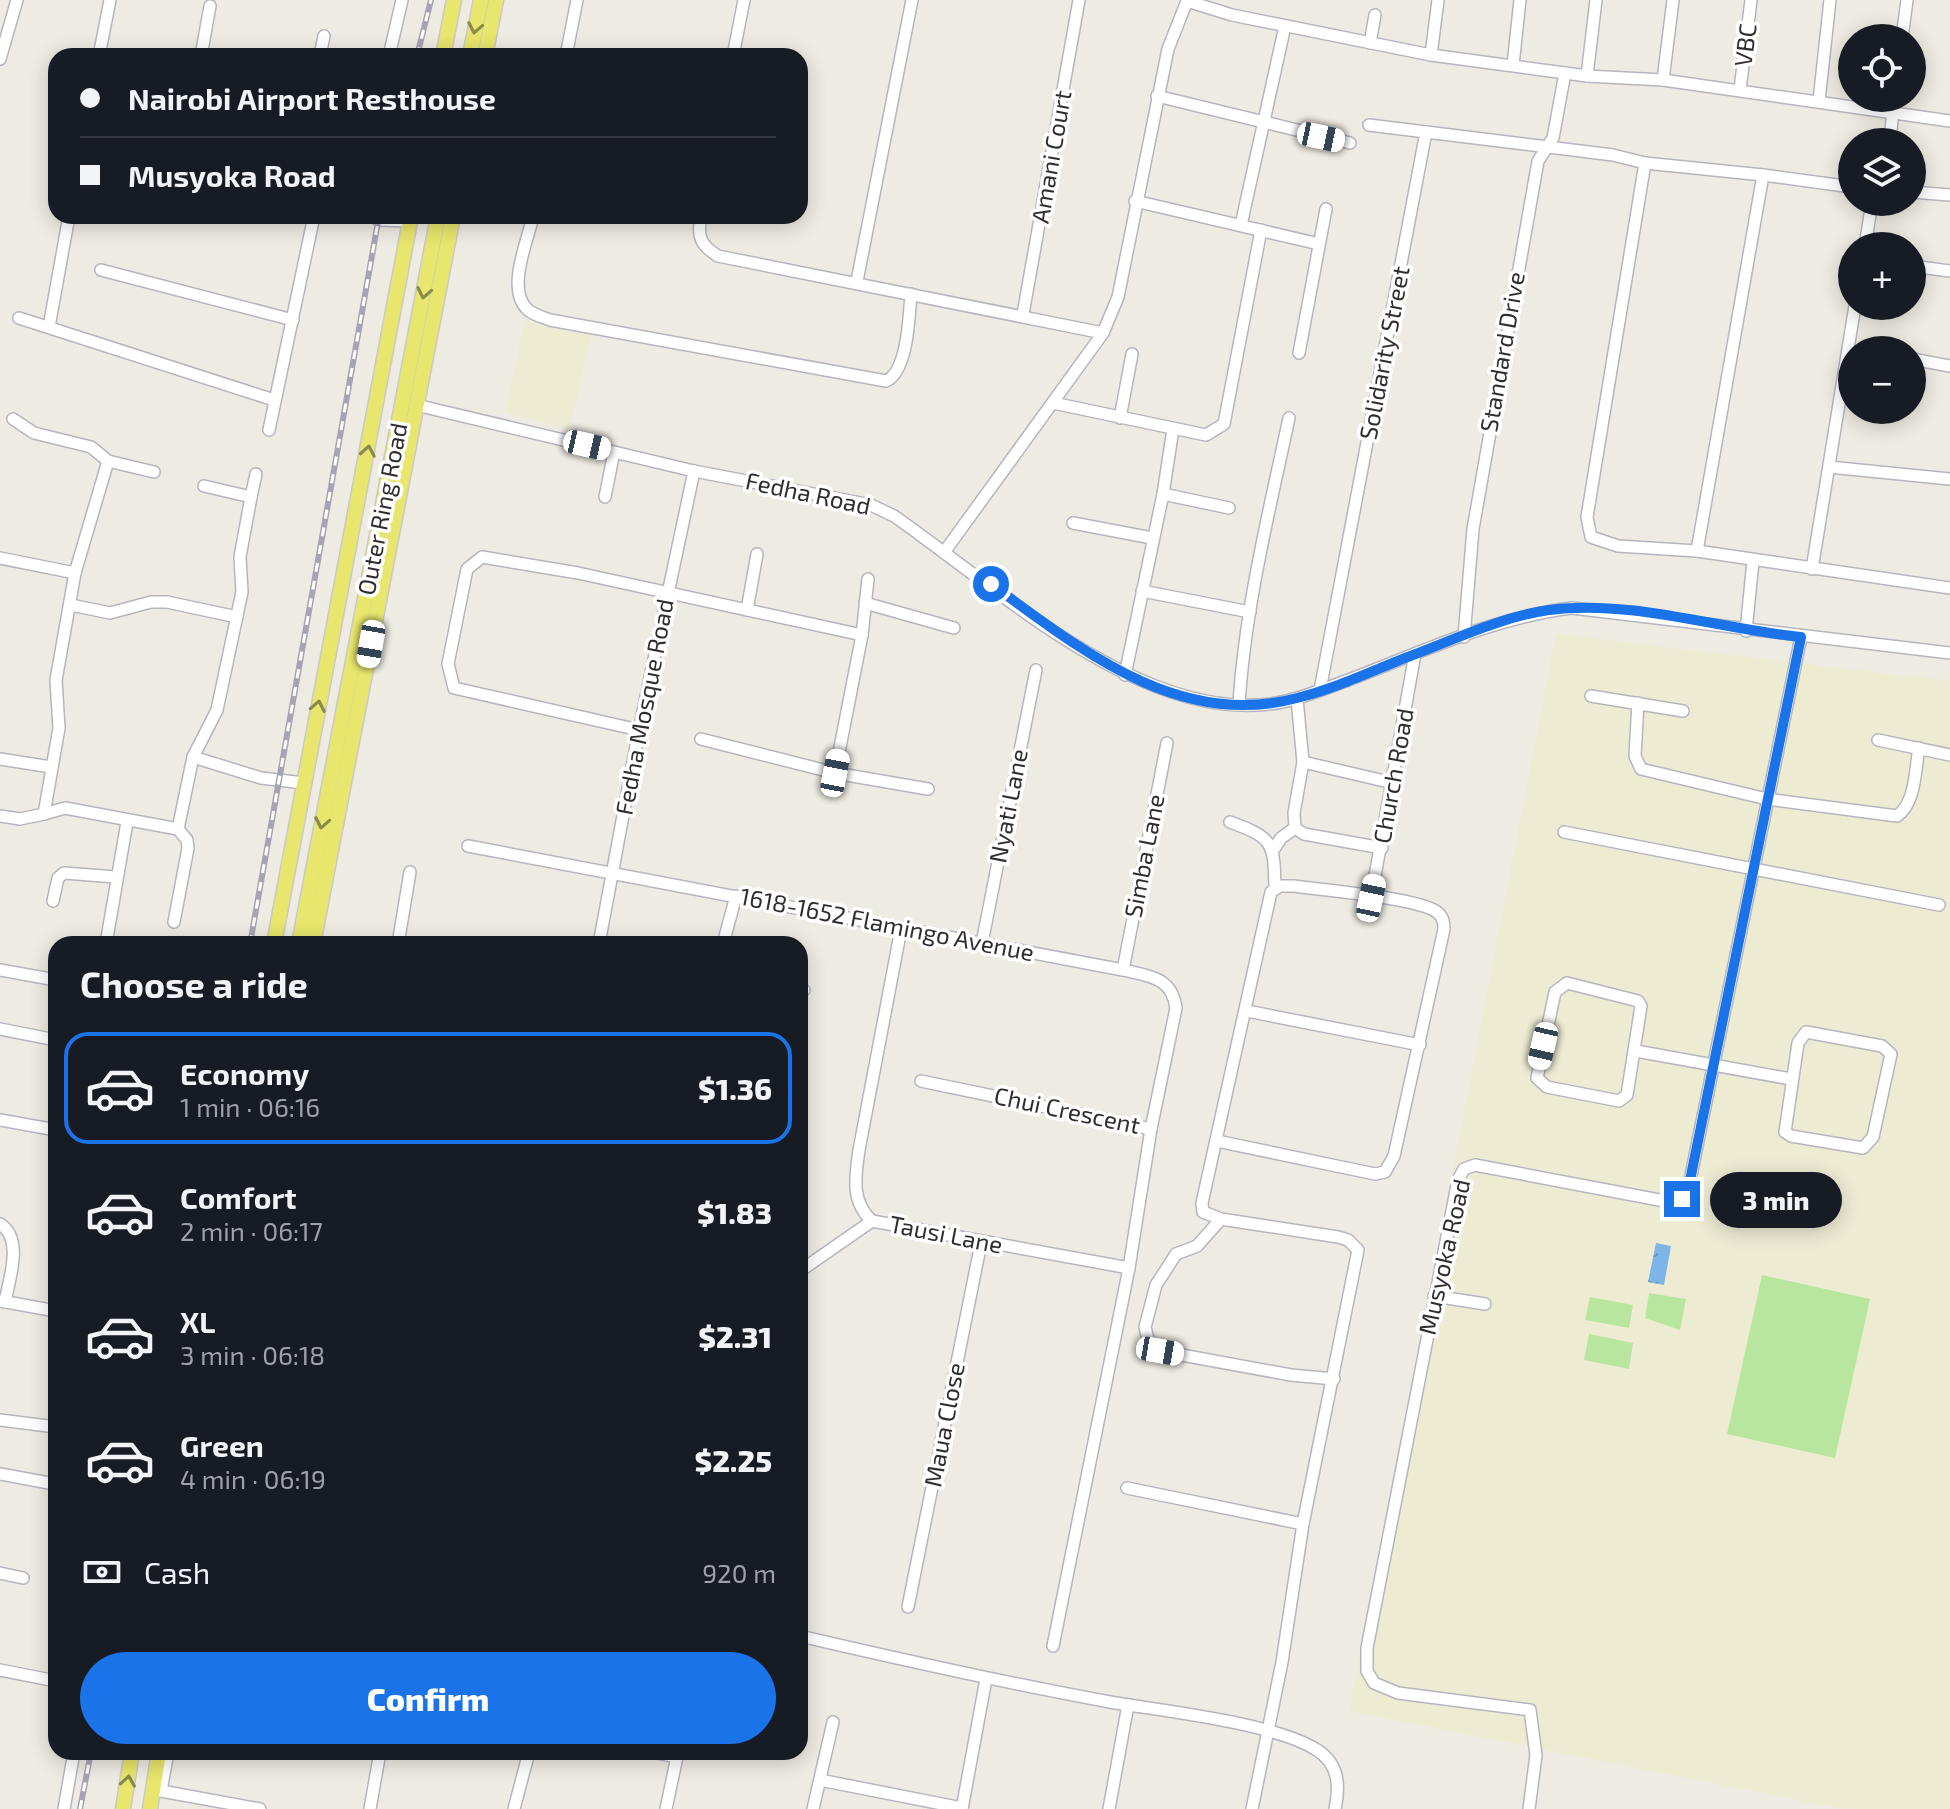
<!DOCTYPE html>
<meta charset="utf-8">
<style>
:root{--surface:#171b24;--page:#20242c;--text:#f1f3f6;--muted:#9ea1a6;--line:#363941;--accent:#1a73e8}
body{margin:0;font-family:"Exo 2",sans-serif;background:var(--page);color:var(--text);height:100vh;display:flex;flex-direction:column;font-size:30px;white-space:nowrap}
*{box-sizing:border-box;margin:0}
p{font-size:26px;color:var(--muted)}
.icon{flex:none;width:44px;height:44px;fill:none;stroke:currentColor;stroke-width:2;stroke-linecap:round;stroke-linejoin:round}
.map{position:relative;flex:1;overflow:hidden}
.panel{position:absolute;left:48px;top:936px;width:760px;height:824px;display:flex;flex-direction:column;background:var(--surface);border-radius:24px;box-shadow:0 4px 20px #0003}
.panel>*{flex:none}
.top-card{position:absolute;left:48px;top:48px;width:760px;height:176px;border-radius:24px;box-shadow:0 4px 20px #0003;display:grid;align-content:center;height:176px;padding:0 32px;background:var(--surface)}
.fabs{position:absolute;left:1838px;top:24px;display:grid;gap:16px}
.fabs a{display:grid;place-items:center;width:88px;height:88px;border-radius:50%;background:var(--surface);box-shadow:0 4px 20px #0003;font-size:40px}
.end{position:absolute;width:36px;height:36px;margin:-18px;border:10px solid #1a73e8;background:#fff;box-shadow:0 0 0 4px #fff}
.from{border-radius:50%}
.bubble{position:absolute;height:56px;border-radius:28px;background:var(--surface);box-shadow:0 4px 20px #0003;font-size:26px;font-weight:800;line-height:56px;text-align:center}
.car{position:absolute;width:24px;height:48px;margin:-24px -12px;border-radius:10px;box-shadow:0 0 6px 2px #0007;background:linear-gradient(#fff 24%,#345 0 40%,#fff 0 76%,#345 0 86%,#fff 0)}
.top-card b{display:flex;align-items:center;gap:28px;height:76px;font-size:30px}
.top-card b+b{border-top:2px solid var(--line)}
.top-card i{width:20px;height:20px;background:var(--text)}
ul{padding:0;list-style:none}
li{display:flex;align-items:center;gap:24px;height:112px;margin:0 16px 12px;padding:0 16px;border:4px solid transparent;border-radius:24px}
li div{flex:1}
li b{display:block;font-size:30px}
li em{font-style:normal;font-weight:800}
li.current{border-color:var(--accent)}
li>.icon{width:72px;height:72px;stroke-width:1.5}
h2{padding:0 32px;font-size:36px;line-height:96px}
.pay{display:flex;align-items:center;gap:20px;height:88px;padding:0 32px;font-size:30px}
.pay p{margin-inline-start:auto}
.primary-button{display:flex;gap:16px;margin-top:auto;padding:16px 32px}
.primary-button a{flex:1;height:92px;border-radius:48px;background:var(--accent);color:#fff;font-size:32px;font-weight:800;line-height:92px;text-align:center}
.map>svg:first-child{display:block}
.education{fill:#eeebd3}
.pitch{fill:#b9e69f}
.water{fill:url(#water-ripples)}
.lines{fill:none;stroke-linecap:round;stroke-linejoin:round}
.minor-casing{stroke:#b5b5c0;stroke-width:14}
.major-casing{stroke:#c9c9c9;stroke-width:17}
.minor{stroke:#fff;stroke-width:11}
.major{stroke:#e8e66c;stroke-width:14}
.rail-casing{stroke:#a5a4b6;stroke-width:6}
.rail{stroke:#fff;stroke-width:3;stroke-dasharray:9;stroke-linecap:butt}
.oneway{stroke:#8b8a4d}
.route{stroke:#1a73e8;stroke-width:10}
.labels{text-anchor:middle;stroke-width:7;stroke-linejoin:round;paint-order:stroke}
.street-label{font-size:24px;fill:#2e2e2e;stroke:#fff}
</style>
<div class="map">
<svg width="1950" height="1809" viewBox="0 0 1950 1809">
<defs>
<pattern id="water-ripples" width="26" height="14" patternUnits="userSpaceOnUse" patternTransform="scale(2)"><rect width="26" height="14" fill="#7db5e8"/><path d="M2 4q2-2 4 0t4 0M15 11q2-2 4 0t4 0" fill="none" stroke="#6794bc"/></pattern>
</defs>
<rect width="100%" height="100%" fill="#eeebe2"/>
<g class="education">
<polygon points="525,320 592,335 569,429 505,413"/>
<polygon points="1556,634 1950,681 1950,1809 1844,1809 1349,1711"/>
</g>
<g class="pitch">
<polygon points="1762,1275 1870,1299 1835,1458 1727,1434"/>
<polygon points="1649,1293 1686,1299 1680,1330 1645,1318"/>
<polygon points="1590,1297 1633,1305 1629,1328 1585,1320"/>
<polygon points="1589,1334 1633,1343 1629,1369 1584,1360"/>
</g>
<polygon class="water" points="1656,1243 1671,1246 1664,1285 1648,1282"/>
<g class="lines">
<g class="minor-casing">
<g id="minor">
<polyline points="1902,38 1907,0"/>
<polyline points="1370,43 1375,15"/>
<polyline points="1431,55 1438,0"/>
<polyline points="99,56 110,0"/>
<polyline points="201,56 210,6"/>
<polyline points="320,56 324,36"/>
<polyline points="389,56 402,0"/>
<polyline points="566,56 577,0"/>
<polyline points="733,56 744,0"/>
<polyline points="0,59 17,0"/>
<polyline points="1513,65 1520,0"/>
<polyline points="1587,76 1596,0"/>
<polyline points="1663,80 1673,0"/>
<polyline points="1740,90 1751,0"/>
<polyline points="1157,96 1350,143"/>
<polyline points="1819,101 1830,0"/>
<polyline points="1369,125 1426,132"/>
<polyline points="1890,142 1894,98"/>
<polyline points="1645,163 1763,175"/>
<polyline points="1912,192 1950,195"/>
<polyline points="1135,201 1319,244"/>
<polyline points="374,216 378,220 410,221"/>
<path d="M 533,216 C 528,240 506,289 527,309 C 533,315 543,317 550,320 L 886,381 C 908,371 909,316 911,294"/>
<path d="M 701,216 C 697,236 700,245 718,256 L 1103,333"/>
<polyline points="1241,225 1285,26"/>
<polyline points="1865,246 1872,202"/>
<polyline points="1912,266 1950,271"/>
<polyline points="101,270 293,320"/>
<polyline points="857,281 912,0"/>
<polyline points="1023,314 1079,0"/>
<polyline points="19,318 274,400"/>
<polyline points="49,327 69,216"/>
<polyline points="1299,353 1326,209"/>
<polyline points="1912,359 1950,366"/>
<polyline points="1053,403 1206,435 1224,424 1261,230"/>
<path d="M 416,405 L 694,471 L 871,505 L 894,516 C 1001,590 1162,743 1301,697 C 1391,668 1478,619 1572,608 L 1950,653"/>
<polyline points="1120,418 1132,354"/>
<polyline points="13,419 34,433 91,447 108,461 154,472"/>
<polyline points="269,430 314,216"/>
<polyline points="1829,467 1950,479"/>
<polyline points="1163,494 1229,508"/>
<polyline points="251,497 256,474"/>
<polyline points="605,497 614,452"/>
<polyline points="1073,523 1152,538"/>
<polyline points="945,551 1103,333 1118,297 1168,49 1187,1 1232,15 1431,55 1587,76 1663,80 1950,121"/>
<polyline points="1697,551 1763,175 1852,187"/>
<polyline points="0,558 75,573"/>
<polyline points="1812,569 1855,306"/>
<polyline points="1142,591 1250,612"/>
<polyline points="865,603 954,628"/>
<polyline points="71,605 110,613 151,602 167,602 237,617"/>
<polyline points="747,610 757,554"/>
<polyline points="1746,631 1753,561"/>
<polyline points="1464,637 1473,529 1538,161 1553,138 1565,73"/>
<polyline points="1125,675 1163,494 1173,429"/>
<polyline points="1320,690 1426,132 1613,155 1645,163 1587,517 1591,537 1618,546 1697,551 1950,588"/>
<polyline points="1591,696 1683,711"/>
<polyline points="1297,699 1303,762 1294,813 1295,828 1304,834 1382,848"/>
<path d="M 1638,703 L 1635,756 L 1641,769 L 1767,799 L 1897,816 C 1916,803 1915,769 1919,748"/>
<path d="M 1239,704 C 1245,608 1269,512 1289,418"/>
<polyline points="639,730 454,688 448,664 467,569 482,557 578,573 862,635"/>
<polyline points="701,739 835,773 928,789"/>
<polyline points="1878,740 1950,755"/>
<polyline points="193,757 261,778 304,783"/>
<polyline points="0,759 51,767"/>
<polyline points="1303,762 1393,783"/>
<polyline points="835,773 862,635 868,579"/>
<polyline points="44,814 65,808 178,829"/>
<polyline points="0,816 20,819 44,814 59,728 56,680 75,573 108,461"/>
<path d="M 1230,822 C 1274,838 1274,843 1275,889"/>
<polyline points="1564,832 1939,905"/>
<path d="M 468,846 L 1123,970 C 1149,976 1172,977 1176,1008 L 1151,1129 L 921,1081"/>
<polyline points="1274,849 1281,838 1295,828"/>
<polyline points="1371,898 1415,654"/>
<polyline points="53,901 58,878 64,873 116,877"/>
<polyline points="174,922 188,848 187,840 178,829 193,757 217,710 242,592 240,557 251,497 204,486"/>
<path d="M 901,929 L 859,1150 C 855,1177 851,1202 872,1221 L 1129,1268"/>
<polyline points="982,943 1036,670"/>
<polyline points="106,944 127,822"/>
<polyline points="398,944 410,872"/>
<polyline points="599,944 639,730 694,471"/>
<polyline points="723,944 736,896"/>
<polyline points="0,970 56,980"/>
<polyline points="1123,970 1167,743"/>
<polygon points="1567,983 1638,1001 1641,1006 1627,1095 1619,1101 1547,1087 1537,1078 1555,992"/>
<polyline points="800,989 804,990"/>
<polyline points="1247,1011 1420,1045"/>
<polyline points="0,1029 56,1040"/>
<polygon points="1806,1032 1882,1046 1891,1054 1873,1137 1863,1148 1791,1136 1785,1132 1798,1043"/>
<polyline points="1636,1051 1791,1079"/>
<polyline points="0,1120 56,1130"/>
<path d="M 1217,1141 L 1375,1174 L 1385,1172 L 1394,1156 L 1444,929 C 1444,922 1443,917 1437,912 C 1418,898 1322,890 1294,886 L 1280,886 L 1271,892 L 1202,1203 L 1203,1212 L 1221,1219 L 1338,1237 L 1348,1240 L 1358,1250 L 1303,1524 L 1282,1662 L 1252,1809"/>
<polyline points="1221,1219 1197,1246 1176,1254 1156,1285 1145,1327 1149,1343 1160,1351 1291,1375 1334,1379"/>
<path d="M 0,1224 C 24,1239 9,1279 5,1302"/>
<polyline points="800,1271 872,1221"/>
<polyline points="1434,1296 1485,1304"/>
<polyline points="1,1301 56,1311"/>
<polyline points="0,1420 48,1426"/>
<polyline points="0,1474 49,1483"/>
<polyline points="1127,1488 1303,1524"/>
<polyline points="0,1573 23,1578"/>
<polyline points="908,1607 981,1243"/>
<path d="M 800,1636 C 903,1660 1006,1683 1110,1702 C 1163,1711 1275,1723 1317,1750 C 1339,1764 1340,1786 1335,1809"/>
<polyline points="1053,1646 1129,1268 1151,1129"/>
<polyline points="0,1670 56,1681"/>
<polyline points="168,1752 161,1791 260,1809"/>
<polyline points="652,1752 677,1757"/>
<polyline points="820,1780 962,1808"/>
<polyline points="64,1809 74,1752"/>
<polyline points="370,1809 380,1752"/>
<polyline points="514,1809 529,1752"/>
<polyline points="666,1809 678,1752"/>
<polyline points="813,1809 833,1722"/>
<polyline points="962,1809 986,1679"/>
<polyline points="1109,1809 1128,1705"/>
<polyline points="1529,1809 1536,1755 1530,1710 1398,1693 1374,1683 1367,1671 1367,1648 1458,1180 1464,1169 1475,1165 1675,1203 1687,1195 1801,637"/>
</g>
</g>
<g class="major-casing">
<g id="major">
<polyline points="443,56 454,0"/>
<polyline points="470,56 481,0"/>
<polyline points="485,56 496,0"/>
<polyline points="274,944 411,216"/>
<polyline points="299,944 438,216"/>
<polyline points="313,944 453,216"/>
<polyline points="123,1809 132,1752"/>
<polyline points="150,1809 159,1752"/>
</g>
</g>
<use href="#minor" class="minor"/>
<use href="#major" class="major"/>
<g class="rail-casing">
<g id="rail">
<polyline points="417,56 431,0"/>
<polyline points="250,944 379,216"/>
<polyline points="80,1809 91,1752"/>
</g>
</g>
<use href="#rail" class="rail"/>
</g>
<defs><path id="oneway-chevron" d="M-2-3.5L2.5 0L-2 3.5" fill="none" stroke-width="1.6" stroke-linecap="round" stroke-linejoin="round" transform="scale(2)"/></defs>
<g class="oneway">
<use href="#oneway-chevron" transform="translate(475 28) rotate(101)"/>
<use href="#oneway-chevron" transform="translate(424 293) rotate(101)"/>
<use href="#oneway-chevron" transform="translate(368 451) rotate(-80)"/>
<use href="#oneway-chevron" transform="translate(318 706) rotate(-79)"/>
<use href="#oneway-chevron" transform="translate(322 823) rotate(101)"/>
<use href="#oneway-chevron" transform="translate(128 1781) rotate(-81)"/>
</g>
<g class="lines">
<path class="route" d="M 991,584 C 1080,649 1179,730 1297,698 C 1334,689 1370,672 1405,658 C 1451,641 1500,617 1549,610 C 1631,599 1719,629 1801,637 L 1687,1195 L 1682,1199"/>
</g>
<g class="labels">
<g class="street-label">
<text transform="translate(1746 45) rotate(-83)" y="8">VBC</text>
<text transform="translate(1052 157) rotate(-80)" y="8">Amani Court</text>
<text transform="translate(1503 352) rotate(-80)" y="8">Standard Drive</text>
<text transform="translate(1385 353) rotate(-79)" y="8">Solidarity Street</text>
<text transform="translate(808 494) rotate(12)" y="8">Fedha Road</text>
<text transform="translate(383 509) rotate(-79)" y="8">Outer Ring Road</text>
<text transform="translate(645 707) rotate(-79)" y="8">Fedha Mosque Road</text>
<text transform="translate(1394 776) rotate(-80)" y="8">Church Road</text>
<text transform="translate(1009 806) rotate(-79)" y="8">Nyati Lane</text>
<text transform="translate(1145 856) rotate(-79)" y="8">Simba Lane</text>
<text transform="translate(887 925) rotate(11)" y="8">1618-1652 Flamingo Avenue</text>
<text transform="translate(1067 1111) rotate(12)" y="8">Chui Crescent</text>
<text transform="translate(946 1235) rotate(11)" y="8">Tausi Lane</text>
<text transform="translate(1445 1257) rotate(-77)" y="8">Musyoka Road</text>
<text transform="translate(945 1425) rotate(-79)" y="8">Maua Close</text>
</g>
</g>
</svg>
<div class="fabs">
<a><svg class="icon" aria-label="locate" viewBox="0 0 24 24"><circle cx="12" cy="12" r="6"/><path d="M12 2v4M12 18v4M2 12h4M18 12h4"/></svg></a>
<a><svg class="icon" aria-label="layers" viewBox="0 0 24 24"><path d="M12 4l9 5-9 5-9-5zM3 14l9 5 9-5"/></svg></a>
<a>+</a>
<a>−</a>
</div>
<i class="end from" style="left:991px;top:584px"></i>
<i class="end" style="left:1682px;top:1199px"></i>
<div class="bubble" style="left:1710px;top:1172px;width:132px">3 min</div>
<i class="car" style="left:1321px;top:137px;rotate:102deg"></i>
<i class="car" style="left:587px;top:445px;rotate:103deg"></i>
<i class="car" style="left:371px;top:644px;rotate:190deg"></i>
<i class="car" style="left:835px;top:773px;rotate:11deg"></i>
<i class="car" style="left:1371px;top:898px;rotate:12deg"></i>
<i class="car" style="left:1543px;top:1046px;rotate:193deg"></i>
<i class="car" style="left:1160px;top:1351px;rotate:100deg"></i>
<div class="top-card">
<b><i class="from"></i>Nairobi Airport Resthouse</b>
<b><i></i>Musyoka Road</b>
</div>
<section class="panel">
<h2>Choose a ride</h2>
<ul>
<li class="current"><svg class="icon" aria-label="car" viewBox="0 0 24 24"><path d="M5 17H2v-5l4-1 3-4h7l3 4 3 1v5h-3M9 17h6M6 11h13"/><circle cx="7" cy="17" r="2"/><circle cx="17" cy="17" r="2"/></svg><div><b>Economy</b><p>1 min · 06:16</p></div><em>$1.36</em></li>
<li><svg class="icon" aria-label="car" viewBox="0 0 24 24"><path d="M5 17H2v-5l4-1 3-4h7l3 4 3 1v5h-3M9 17h6M6 11h13"/><circle cx="7" cy="17" r="2"/><circle cx="17" cy="17" r="2"/></svg><div><b>Comfort</b><p>2 min · 06:17</p></div><em>$1.83</em></li>
<li><svg class="icon" aria-label="car" viewBox="0 0 24 24"><path d="M5 17H2v-5l4-1 3-4h7l3 4 3 1v5h-3M9 17h6M6 11h13"/><circle cx="7" cy="17" r="2"/><circle cx="17" cy="17" r="2"/></svg><div><b>XL</b><p>3 min · 06:18</p></div><em>$2.31</em></li>
<li><svg class="icon" aria-label="car" viewBox="0 0 24 24"><path d="M5 17H2v-5l4-1 3-4h7l3 4 3 1v5h-3M9 17h6M6 11h13"/><circle cx="7" cy="17" r="2"/><circle cx="17" cy="17" r="2"/></svg><div><b>Green</b><p>4 min · 06:19</p></div><em>$2.25</em></li>
</ul>
<div class="pay"><svg class="icon" aria-label="cash" viewBox="0 0 24 24"><path d="M3 7h18v10H3z"/><circle cx="12" cy="12" r="2"/></svg>Cash<p>920 m</p></div>
<div class="primary-button"><a>Confirm</a></div>
</section>
</div>
